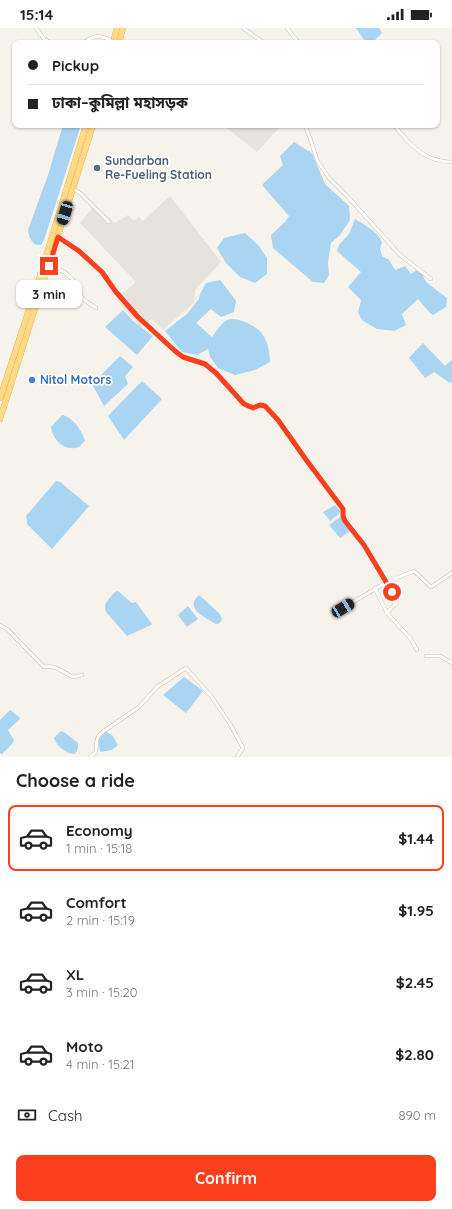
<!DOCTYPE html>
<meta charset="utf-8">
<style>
:root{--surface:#fff;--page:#f2f2f2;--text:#222;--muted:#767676;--line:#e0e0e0;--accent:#fc3f1d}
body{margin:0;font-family:Quicksand,"Noto Sans Bengali",sans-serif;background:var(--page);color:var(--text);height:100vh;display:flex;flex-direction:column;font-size:15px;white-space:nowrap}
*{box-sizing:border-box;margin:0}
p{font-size:13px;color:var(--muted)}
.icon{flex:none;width:22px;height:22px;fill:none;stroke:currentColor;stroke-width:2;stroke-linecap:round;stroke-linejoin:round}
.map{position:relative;height:729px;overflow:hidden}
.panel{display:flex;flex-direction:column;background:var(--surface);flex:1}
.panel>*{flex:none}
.guide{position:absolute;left:12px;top:12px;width:428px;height:88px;border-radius:8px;box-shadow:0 1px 3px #0004;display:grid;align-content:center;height:88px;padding:0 16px;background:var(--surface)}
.end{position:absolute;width:18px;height:18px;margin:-9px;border:5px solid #fc3f1d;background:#fff;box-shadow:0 0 0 2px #fff}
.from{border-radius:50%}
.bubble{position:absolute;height:28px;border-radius:8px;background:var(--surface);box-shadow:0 1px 3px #0004;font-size:13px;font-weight:800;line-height:28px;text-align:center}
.car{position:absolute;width:12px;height:24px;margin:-12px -6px;border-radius:5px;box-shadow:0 0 3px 1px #0007;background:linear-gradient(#222 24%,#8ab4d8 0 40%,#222 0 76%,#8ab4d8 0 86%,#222 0)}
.guide b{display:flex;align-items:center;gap:14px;height:38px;font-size:15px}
.guide b+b{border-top:1px solid var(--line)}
.guide i{width:10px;height:10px;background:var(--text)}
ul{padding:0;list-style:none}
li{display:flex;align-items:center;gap:12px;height:66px;margin:0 8px 6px;padding:0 8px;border:2px solid transparent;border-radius:8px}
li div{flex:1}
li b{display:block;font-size:15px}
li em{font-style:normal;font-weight:800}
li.active{border-color:var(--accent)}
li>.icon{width:36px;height:36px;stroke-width:1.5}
h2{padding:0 16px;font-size:18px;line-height:48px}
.pay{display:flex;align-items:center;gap:10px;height:44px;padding:0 16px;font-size:15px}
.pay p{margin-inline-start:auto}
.cta{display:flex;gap:8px;margin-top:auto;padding:8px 16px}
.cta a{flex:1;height:46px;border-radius:8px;background:var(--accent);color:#fff;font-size:16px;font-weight:800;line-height:46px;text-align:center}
.status{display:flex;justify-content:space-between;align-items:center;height:28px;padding:0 20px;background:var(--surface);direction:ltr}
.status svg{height:11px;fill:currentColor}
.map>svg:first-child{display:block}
.industrial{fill:#e6e2dd}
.water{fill:#a9d4f2}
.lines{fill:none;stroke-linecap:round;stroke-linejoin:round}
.minor-casing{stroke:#c2bbae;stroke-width:4}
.trunk-casing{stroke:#e0a43c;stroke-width:6}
.minor{stroke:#fff;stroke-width:3}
.trunk{stroke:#ffd985;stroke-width:5.5}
.route{stroke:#fc3f1d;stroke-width:5}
.service-dot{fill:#5c6f8a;stroke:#fff;stroke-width:1.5}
.shop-dot{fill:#3f7fe0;stroke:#fff;stroke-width:1.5}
.labels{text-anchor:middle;stroke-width:3.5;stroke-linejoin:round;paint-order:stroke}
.service-label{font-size:12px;font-weight:bold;fill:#4e5e75;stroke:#fff;text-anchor:start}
.shop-label{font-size:12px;font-weight:bold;fill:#366cbe;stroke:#fff;text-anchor:start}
</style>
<div class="status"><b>15:14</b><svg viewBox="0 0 49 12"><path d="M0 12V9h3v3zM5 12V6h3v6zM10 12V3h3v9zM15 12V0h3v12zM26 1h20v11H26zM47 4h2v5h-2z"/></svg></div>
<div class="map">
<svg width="452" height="729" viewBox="0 0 452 729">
<rect width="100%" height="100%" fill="#f6f3ec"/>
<g class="industrial">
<polygon points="223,97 282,97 257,124"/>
<polygon points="170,168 221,234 195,262 194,274 163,302 152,291 141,299 116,271 136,254 80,195 94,178 115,195 128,187 134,193 139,189 143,193"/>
</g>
<g class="water">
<path d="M 356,0 L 379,0 L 382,5 L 372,15 C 364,15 361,7 356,0 Z"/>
<path d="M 63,97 L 81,97 L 44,212 L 41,217 C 32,218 29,209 28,202 L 48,147 Z"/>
<polygon points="294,114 312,125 325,156 349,178 350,192 340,207 331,215 328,234 329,247 324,255 313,254 273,220 271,207 285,194 289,188 262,157 283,137 280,128"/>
<path d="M 355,191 C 366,198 376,202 382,214 L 380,221 L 382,228 L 389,232 L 395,242 L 405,238 L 411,246 L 417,242 L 421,244 L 426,254 L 447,270 L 446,279 L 433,287 L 429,284 L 418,271 L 402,286 L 406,297 L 394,303 L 377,301 L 363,293 L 358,285 L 361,272 L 348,259 L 361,244 L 337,223 L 339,217 L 349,206 Z"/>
<polygon points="245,205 259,218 267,230 267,246 255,255 240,249 226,235 217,220 224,210"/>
<path d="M 220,252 L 228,262 L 236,273 L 234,284 L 221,289 L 211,281 L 196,295 L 212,309 C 216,304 221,295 227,292 C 232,290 236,291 242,293 C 263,300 269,312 270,334 L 255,342 L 235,347 L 218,340 L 210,329 L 208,321 L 197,327 L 182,324 L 165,303 L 187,286 L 199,271 L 200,266 L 206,255 Z"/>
<polygon points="123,282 133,293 153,308 137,327 105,299"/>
<polygon points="423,315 445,338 452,332 452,354 450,355 434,344 425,350 409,330"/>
<polygon points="120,328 133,339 125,348 128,356 104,378 92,356"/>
<polygon points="142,353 162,371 124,412 108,388"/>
<path d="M 62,387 C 73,389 82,403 85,413 L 79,419 C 65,424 53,413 51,399 Z"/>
<polygon points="56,453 60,454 89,478 52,521 27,496 26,488"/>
<polygon points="335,477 341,484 330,493 323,484"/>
<polygon points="340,489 351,502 340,510 329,497"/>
<path d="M 118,563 L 132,575 L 136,574 L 152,596 L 151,597 L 127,608 L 106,584 C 102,576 110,570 115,564 Z"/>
<path d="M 199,567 L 219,585 L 222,591 C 221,594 219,596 216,596 C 204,589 184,580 199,567 Z"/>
<polygon points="188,578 198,591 187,599 178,587"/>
<polygon points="184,649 203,663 186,685 163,667"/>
<polygon points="10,682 19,689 20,691 8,702 14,712 12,716 2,726 0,725 0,692"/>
<path d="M 61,703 L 64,704 L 78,715 C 78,719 78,724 74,726 C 67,726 56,718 54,710 Z"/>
<path d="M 106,704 L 112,707 L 118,717 L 112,722 L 100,724 C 99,713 97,711 106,704 Z"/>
</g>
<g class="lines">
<g class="minor-casing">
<g id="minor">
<polyline points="36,0 44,11 52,15"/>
<polyline points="243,0 264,15"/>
<polyline points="287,0 299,15"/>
<path d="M 84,15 C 95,5 100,8 113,13"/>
<polyline points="305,97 310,110 317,132 329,150 348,169 400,227 431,251"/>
<path d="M 394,97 C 410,117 425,134 452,134"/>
<polyline points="73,161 77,163 80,165 109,194"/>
<polyline points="58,209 79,223 101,244 116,264 138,289 175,323 183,329 205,336 216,345 244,376 253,379 260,377 265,378 278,392 307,433 343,481 343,488 345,493 364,517 387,554 397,574 387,585 410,610 417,622"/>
<path d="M 49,238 C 60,240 70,247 77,257 C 80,261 79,267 83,271 C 87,274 92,277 96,280"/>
<polyline points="375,560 387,585"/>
<polyline points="343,580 387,554 414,543 431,559 452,545"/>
<path d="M 0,597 L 8,602 L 44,639 C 54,636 64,645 73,649 L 82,647"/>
<polyline points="426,628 440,628 452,635"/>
<path d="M 90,729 L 96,724 C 97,717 95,711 101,705 L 139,679 L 157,659 L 186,640 L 211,668 L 230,696 L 243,720 L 237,729"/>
</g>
</g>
<g class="trunk-casing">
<g id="trunk">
<polyline points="113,15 117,0"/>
<polyline points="119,15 123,0"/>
<polyline points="0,370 40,248 86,97"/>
<polyline points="0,391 93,97"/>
</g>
</g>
<use href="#minor" class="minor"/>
<use href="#trunk" class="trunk"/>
</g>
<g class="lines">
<polyline class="route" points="49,238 58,209 79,223 102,244 116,264 138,289 175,323 183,329 205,336 216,345 244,376 253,380 260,377 265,378 278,392 307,433 343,481 343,488 345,493 364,517 392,564"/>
</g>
<circle class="service-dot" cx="97" cy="140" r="4"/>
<circle class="shop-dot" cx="32" cy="352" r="4"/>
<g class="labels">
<g class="service-label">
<text x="105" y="137">Sundarban<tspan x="105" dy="14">Re-Fueling Station</tspan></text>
</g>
<g class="shop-label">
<text x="40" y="356">Nitol Motors</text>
</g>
</g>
</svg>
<i class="end from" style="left:392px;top:564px"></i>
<i class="end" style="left:49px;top:238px"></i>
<div class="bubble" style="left:16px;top:252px;width:66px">3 min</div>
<i class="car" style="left:65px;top:185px;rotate:197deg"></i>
<i class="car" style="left:343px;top:580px;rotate:59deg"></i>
<div class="guide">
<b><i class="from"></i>Pickup</b>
<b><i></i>ঢাকা–কুমিল্লা মহাসড়ক</b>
</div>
</div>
<section class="panel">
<h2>Choose a ride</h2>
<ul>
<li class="active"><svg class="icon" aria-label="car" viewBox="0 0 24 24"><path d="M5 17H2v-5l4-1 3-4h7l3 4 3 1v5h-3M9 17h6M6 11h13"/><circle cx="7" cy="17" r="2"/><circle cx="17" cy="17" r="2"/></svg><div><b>Economy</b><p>1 min · 15:18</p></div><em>$1.44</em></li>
<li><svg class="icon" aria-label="car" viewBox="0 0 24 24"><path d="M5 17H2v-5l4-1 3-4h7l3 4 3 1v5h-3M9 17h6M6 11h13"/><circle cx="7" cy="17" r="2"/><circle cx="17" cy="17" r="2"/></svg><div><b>Comfort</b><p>2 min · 15:19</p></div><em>$1.95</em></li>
<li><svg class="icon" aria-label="car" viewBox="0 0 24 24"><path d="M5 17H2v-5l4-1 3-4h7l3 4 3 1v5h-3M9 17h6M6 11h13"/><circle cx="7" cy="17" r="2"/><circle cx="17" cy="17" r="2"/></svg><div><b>XL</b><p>3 min · 15:20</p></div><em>$2.45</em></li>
<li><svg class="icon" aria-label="car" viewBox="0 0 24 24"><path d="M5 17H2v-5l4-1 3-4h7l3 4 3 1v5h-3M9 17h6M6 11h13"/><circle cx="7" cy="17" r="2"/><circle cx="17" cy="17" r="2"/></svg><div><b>Moto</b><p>4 min · 15:21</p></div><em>$2.80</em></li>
</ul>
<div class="pay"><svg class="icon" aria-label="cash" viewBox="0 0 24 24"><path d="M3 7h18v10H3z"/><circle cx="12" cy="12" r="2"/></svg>Cash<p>890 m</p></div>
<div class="cta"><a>Confirm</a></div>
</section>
